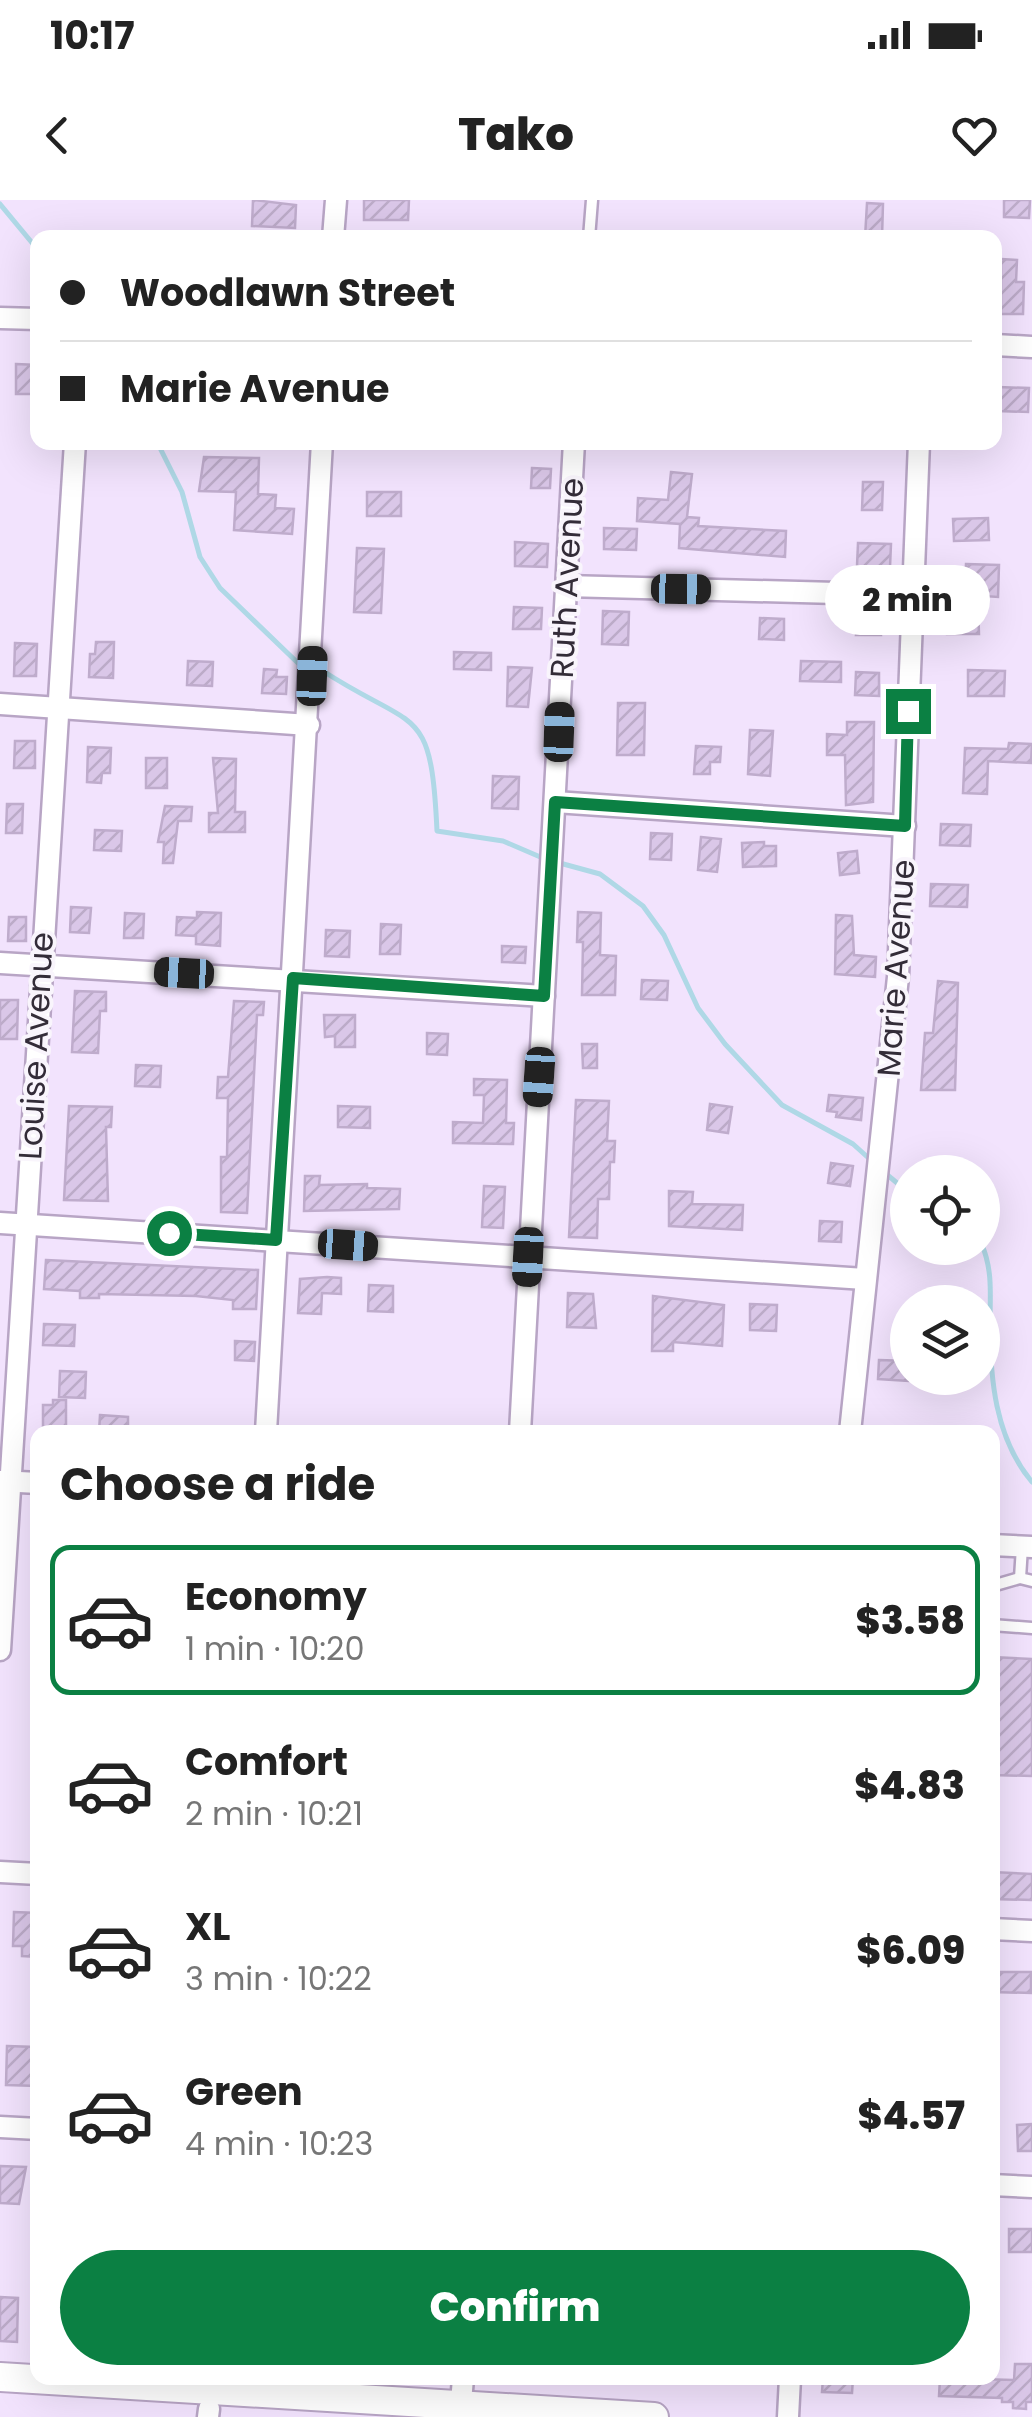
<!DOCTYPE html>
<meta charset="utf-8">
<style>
:root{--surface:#fff;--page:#f6f6f6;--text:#222;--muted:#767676;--line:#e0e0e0;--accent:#0b8043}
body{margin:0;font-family:Poppins,sans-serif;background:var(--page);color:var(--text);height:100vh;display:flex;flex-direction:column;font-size:38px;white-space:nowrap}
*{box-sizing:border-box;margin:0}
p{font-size:32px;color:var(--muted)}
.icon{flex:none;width:55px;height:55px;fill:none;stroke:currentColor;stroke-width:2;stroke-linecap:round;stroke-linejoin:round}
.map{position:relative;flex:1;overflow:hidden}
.details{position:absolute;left:30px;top:1225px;width:970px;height:960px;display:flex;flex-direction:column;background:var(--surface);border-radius:20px;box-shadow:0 10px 40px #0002}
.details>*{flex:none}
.banner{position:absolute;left:30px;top:30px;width:972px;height:220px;border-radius:20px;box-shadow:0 10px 40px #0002;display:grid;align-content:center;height:220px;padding:0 30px;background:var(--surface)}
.buttons{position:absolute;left:890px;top:955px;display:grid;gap:20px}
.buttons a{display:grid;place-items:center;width:110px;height:110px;border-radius:50%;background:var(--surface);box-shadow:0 10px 40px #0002;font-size:50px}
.end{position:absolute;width:45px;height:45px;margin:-22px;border:12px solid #0b8043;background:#fff;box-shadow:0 0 0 5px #fff}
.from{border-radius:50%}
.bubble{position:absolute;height:70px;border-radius:35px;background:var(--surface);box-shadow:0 10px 40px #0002;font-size:32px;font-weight:800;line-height:70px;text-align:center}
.car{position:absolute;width:30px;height:60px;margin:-30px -15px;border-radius:12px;box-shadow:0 0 8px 2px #0007;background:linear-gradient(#222 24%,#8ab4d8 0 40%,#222 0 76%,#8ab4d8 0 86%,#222 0)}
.banner b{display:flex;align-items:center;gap:35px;height:95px;font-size:38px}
.banner b+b{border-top:2px solid var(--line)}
.banner i{width:25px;height:25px;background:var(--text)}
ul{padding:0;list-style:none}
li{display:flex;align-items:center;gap:30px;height:150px;margin:0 20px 15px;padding:0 10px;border:5px solid transparent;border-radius:20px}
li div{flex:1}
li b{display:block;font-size:38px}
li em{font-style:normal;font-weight:800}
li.current{border-color:var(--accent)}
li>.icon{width:90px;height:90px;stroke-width:1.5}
h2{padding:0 30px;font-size:45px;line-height:120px}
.button{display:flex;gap:20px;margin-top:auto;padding:20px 30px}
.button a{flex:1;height:115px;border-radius:60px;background:var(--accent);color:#fff;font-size:40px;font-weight:800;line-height:115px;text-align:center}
.status{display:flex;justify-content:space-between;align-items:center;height:70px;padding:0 50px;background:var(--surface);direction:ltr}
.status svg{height:28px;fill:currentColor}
header{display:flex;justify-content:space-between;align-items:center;height:130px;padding:0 30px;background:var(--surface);font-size:45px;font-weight:800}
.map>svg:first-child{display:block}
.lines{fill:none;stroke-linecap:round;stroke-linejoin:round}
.stream{stroke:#afd8e6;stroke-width:5}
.building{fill:url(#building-hatch);stroke:#bfaccc;stroke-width:2.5}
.service-casing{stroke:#b8a5c5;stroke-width:15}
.minor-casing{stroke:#b8a5c5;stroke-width:25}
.secondary-casing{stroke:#b8a5c5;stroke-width:32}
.service{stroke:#fff;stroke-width:10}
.minor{stroke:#fff;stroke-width:20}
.secondary{stroke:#fff;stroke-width:28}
.route{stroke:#0b8043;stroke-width:12}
.labels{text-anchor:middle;stroke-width:8;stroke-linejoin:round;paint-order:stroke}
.street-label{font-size:32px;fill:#332c38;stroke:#f9f5fc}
</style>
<div class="status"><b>10:17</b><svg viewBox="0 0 49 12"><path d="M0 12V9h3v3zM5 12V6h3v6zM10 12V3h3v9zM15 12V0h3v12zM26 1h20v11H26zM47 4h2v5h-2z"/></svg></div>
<header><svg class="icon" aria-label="back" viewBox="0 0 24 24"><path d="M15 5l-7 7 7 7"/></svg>Tako<svg class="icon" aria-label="heart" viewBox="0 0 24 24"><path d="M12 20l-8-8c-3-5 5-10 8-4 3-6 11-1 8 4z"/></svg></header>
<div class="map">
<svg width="1032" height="2217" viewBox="0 0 1032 2217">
<defs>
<pattern id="building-hatch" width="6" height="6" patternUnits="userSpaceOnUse" patternTransform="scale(2.5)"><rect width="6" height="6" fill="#dac7e8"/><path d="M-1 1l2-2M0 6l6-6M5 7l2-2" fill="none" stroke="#bcabc8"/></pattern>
</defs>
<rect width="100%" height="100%" fill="#f2e3fd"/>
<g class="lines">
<g class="stream">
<polyline points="0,4 38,50"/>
<polyline points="157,242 182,292 200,357 220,388 301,466"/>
<path d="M 323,471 C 417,532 431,502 437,631 L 503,641 L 545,659"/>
<polyline points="556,662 600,674 643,706 664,735 698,808 725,844 782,905 853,944 873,962"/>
<polyline points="885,973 908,992"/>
<path d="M 982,1045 C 993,1071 990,1096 990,1123 C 990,1178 995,1238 1032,1282"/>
</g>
</g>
<g class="building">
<polygon points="253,0 296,5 295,28 252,26"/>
<polygon points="364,0 409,0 408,20 364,20"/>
<polygon points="1004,0 1030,0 1029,18 1004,17"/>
<polygon points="867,3 883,4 882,38 865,38"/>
<polygon points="1001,59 1017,60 1016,82 1024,82 1023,114 1001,114"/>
<polygon points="16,164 38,165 38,194 16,194"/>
<polygon points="998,187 1029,188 1028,212 998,211"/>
<polygon points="204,257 259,258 258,294 276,295 275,308 294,309 292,334 234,330 236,292 199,291"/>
<polygon points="532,268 551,269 550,288 531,288"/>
<polygon points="671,272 692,274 687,317 699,318 698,326 786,331 785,357 679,348 680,324 637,321 638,298 668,300"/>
<polygon points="863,282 883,282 882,310 862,310"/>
<rect x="367" y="292" width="34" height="24"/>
<polygon points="988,318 989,340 954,341 953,319"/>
<polygon points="604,328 637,329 636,350 604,349"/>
<polygon points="515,342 548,344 547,367 515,366"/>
<polygon points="858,343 891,344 890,367 857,366"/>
<polygon points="357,348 384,349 381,413 354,412"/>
<polygon points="966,364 999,365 998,397 984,396 984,404 978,404 979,434 947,434 946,412 964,412"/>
<polygon points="514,407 542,408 541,429 513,429"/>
<polygon points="603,411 629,412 628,445 602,444"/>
<polygon points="850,412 881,412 881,435 856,435 857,426 850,426"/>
<polygon points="760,418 784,419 784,440 759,439"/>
<polygon points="96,442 114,442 113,478 89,477 90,454 95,454"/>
<polygon points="15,443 37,444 36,476 14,476"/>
<polygon points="454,452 491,453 491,470 454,469"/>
<polygon points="188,461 213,462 212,486 187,485"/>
<polygon points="801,461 841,462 841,482 800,481"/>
<polygon points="508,467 532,468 528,507 507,506"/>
<polygon points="264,469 277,470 276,477 287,477 286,494 262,493"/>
<polygon points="968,470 1005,471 1004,496 968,496"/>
<polygon points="856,472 879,473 879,496 855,495"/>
<polygon points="618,503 645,503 644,555 617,555"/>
<polygon points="847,522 874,522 873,602 846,605 845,555 827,555 827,534 847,535"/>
<polygon points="750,530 773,531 770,576 748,574"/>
<polygon points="15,541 35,541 35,568 14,568"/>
<polygon points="1009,543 1032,544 1031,563 988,561 987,594 963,593 965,548 1008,549"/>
<polygon points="696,546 721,547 720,562 710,562 710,574 694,574"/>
<polygon points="88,547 111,548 110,573 102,573 101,583 87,582"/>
<rect x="146" y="558" width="21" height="30"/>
<polygon points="213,558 236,559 235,612 245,612 245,632 209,632 209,613 218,613"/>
<polygon points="493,576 519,577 518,609 492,608"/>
<polygon points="7,604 23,604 22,633 6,633"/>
<polygon points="165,606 192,607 191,621 178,621 173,663 163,663 164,642 158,642"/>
<polygon points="941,624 971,625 970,646 940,645"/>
<polygon points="95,630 122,631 121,651 94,650"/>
<polygon points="651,633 672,634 671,660 650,659"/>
<polygon points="701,637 721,639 717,672 698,670"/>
<polygon points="764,642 764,646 776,646 776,666 743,667 742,643"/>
<polygon points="857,651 859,673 840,675 838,653"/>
<polygon points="931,684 968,685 967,707 930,706"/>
<polygon points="71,707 91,708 89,733 70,732"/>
<polygon points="197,712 221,713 220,746 196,744 196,736 176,735 177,717 197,718"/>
<polygon points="578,712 601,713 600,755 616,756 615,795 582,795 583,742 577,742"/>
<polygon points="125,713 144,714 143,738 124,738"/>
<polygon points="836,715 852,716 854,755 876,757 875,777 835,774"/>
<polygon points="9,717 26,717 26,741 8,741"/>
<polygon points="381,724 401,725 400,754 380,754"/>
<polygon points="326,730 350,731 349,757 325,756"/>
<polygon points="502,746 526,747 525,763 502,762"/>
<polygon points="642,780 668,781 667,800 641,799"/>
<polygon points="938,781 958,783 955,890 921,890 925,833 933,833"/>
<polygon points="75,791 106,792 106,811 100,811 98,853 72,852"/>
<polygon points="0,800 18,800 17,839 0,839"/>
<polygon points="234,801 264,802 263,815 257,815 247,1013 221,1012 221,957 227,957 228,898 217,898 218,877 228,877"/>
<polygon points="324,815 355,815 355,847 335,847 335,836 325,837"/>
<polygon points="427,833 448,834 447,855 427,854"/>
<polygon points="582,844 597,844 597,868 583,868"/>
<polygon points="136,865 161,866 160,887 135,886"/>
<polygon points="474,879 507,880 506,923 514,923 513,944 453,943 453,922 483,923 484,895 474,895"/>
<polygon points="829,895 863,898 861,920 836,917 837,912 827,911"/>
<polygon points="576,900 609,901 607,941 615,941 614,962 610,962 609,999 598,999 597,1038 569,1037"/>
<polygon points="710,904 732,907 728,933 707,930"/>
<polygon points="69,906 112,907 111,927 106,927 108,1001 64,1000"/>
<polygon points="338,906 370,907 370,928 338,927"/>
<polygon points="831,963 853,966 850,986 828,983"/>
<polygon points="305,976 320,976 319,985 367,984 367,988 400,989 399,1009 304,1011"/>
<polygon points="484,986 505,987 503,1028 482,1027"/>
<polygon points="669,991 693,992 692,1004 743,1005 742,1030 669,1026"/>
<polygon points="820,1021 842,1022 841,1042 819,1041"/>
<polygon points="46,1060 258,1070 256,1109 233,1109 233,1100 196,1096 99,1094 99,1098 80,1098 80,1091 44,1089"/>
<polygon points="327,1077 341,1078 341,1094 322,1093 321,1114 298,1113 300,1079"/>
<polygon points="369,1085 393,1086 393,1112 368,1111"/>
<polygon points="568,1093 593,1094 596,1128 567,1127"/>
<polygon points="653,1096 724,1105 722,1146 673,1142 673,1151 652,1151"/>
<polygon points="750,1104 777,1105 776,1131 750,1130"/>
<polygon points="44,1124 75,1125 74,1146 43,1145"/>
<polygon points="235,1141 255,1142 254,1161 235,1160"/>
<polygon points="879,1160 908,1161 908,1181 878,1179"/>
<polygon points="60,1171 86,1172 85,1198 59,1197"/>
<polygon points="53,1200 66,1200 66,1232 43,1232 43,1205 53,1205"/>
<polygon points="100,1215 128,1217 128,1232 99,1232"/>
<polygon points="992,1457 1032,1459 1032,1576 992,1575"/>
<polygon points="992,1672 1032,1674 1032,1700 992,1699"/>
<polygon points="14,1712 38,1713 38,1757 22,1756 22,1746 13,1746"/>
<polygon points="992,1772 1031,1772 1031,1793 992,1792"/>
<polygon points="7,1846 36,1847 38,1886 6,1885"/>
<polygon points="1032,1924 1032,1951 1018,1951 1017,1925"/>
<polygon points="0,1966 26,1967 19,2004 0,2003"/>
<rect x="1009" y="2029" width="23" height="23"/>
<polygon points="0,2097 18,2098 17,2142 0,2141"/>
<polygon points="1015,2164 1032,2164 1032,2202 1026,2202 1026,2209 1013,2208 1013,2202 1002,2202 1002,2198 939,2196 940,2178 1014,2180"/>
<polygon points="823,2178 853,2178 852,2193 822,2192"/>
</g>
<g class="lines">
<g class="service-casing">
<g id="service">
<polyline points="589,38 592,0"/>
<polyline points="1022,1347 1020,1378 1032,1381"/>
<polyline points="992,1386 1020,1378"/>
<polyline points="992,1425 1032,1428"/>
</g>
</g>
<g class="minor-casing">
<g id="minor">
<polyline points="333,38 336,0"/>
<polyline points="0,118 38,119"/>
<polyline points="995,145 1032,147"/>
<polyline points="566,386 912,395"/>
<polyline points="0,504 309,525"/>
<polyline points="555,602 905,626"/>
<polyline points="0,763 544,796"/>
<polyline points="0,1023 865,1079"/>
<polyline points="266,1232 322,242"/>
<polyline points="520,1232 574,242"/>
<polyline points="850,1232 898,777 919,242"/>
<polyline points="0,1281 38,1283"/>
<polyline points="992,1345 1032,1347"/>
<polyline points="0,1450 75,242"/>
<polyline points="0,1672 38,1674"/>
<polyline points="992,1729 1032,1731"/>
<polyline points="0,1927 38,1929"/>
<polyline points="992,1985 1032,1987"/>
<polyline points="460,2215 463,2178"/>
<polyline points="208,2217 209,2209"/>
<polyline points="788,2217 790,2178"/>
</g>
</g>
<g class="secondary-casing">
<polyline id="secondary" points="0,2177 654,2217"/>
</g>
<use href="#service" class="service"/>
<use href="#minor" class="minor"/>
<use href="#secondary" class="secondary"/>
</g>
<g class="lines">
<polyline class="route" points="169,1033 276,1040 293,778 544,796 555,602 905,626 908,511"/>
</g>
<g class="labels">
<g class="street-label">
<text transform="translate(567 378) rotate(-87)" y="11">Ruth Avenue</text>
<text transform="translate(896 768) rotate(-86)" y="11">Marie Avenue</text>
<text transform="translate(36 846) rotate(-87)" y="11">Louise Avenue</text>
</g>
</g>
</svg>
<div class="buttons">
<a><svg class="icon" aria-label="locate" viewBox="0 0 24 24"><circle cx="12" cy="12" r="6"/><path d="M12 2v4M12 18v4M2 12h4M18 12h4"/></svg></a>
<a><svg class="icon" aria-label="layers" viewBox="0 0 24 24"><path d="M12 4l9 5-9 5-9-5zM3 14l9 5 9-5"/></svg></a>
</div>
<i class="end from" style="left:169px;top:1033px"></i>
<i class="end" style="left:908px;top:511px"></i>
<div class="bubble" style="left:825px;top:365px;width:165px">2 min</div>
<i class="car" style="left:681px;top:389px;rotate:91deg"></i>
<i class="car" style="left:312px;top:476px;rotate:2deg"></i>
<i class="car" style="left:559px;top:532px;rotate:2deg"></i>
<i class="car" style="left:184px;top:773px;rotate:273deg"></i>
<i class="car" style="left:539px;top:877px;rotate:184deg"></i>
<i class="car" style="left:348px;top:1045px;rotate:94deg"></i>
<i class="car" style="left:528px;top:1057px;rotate:183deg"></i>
<div class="banner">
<b><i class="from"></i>Woodlawn Street</b>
<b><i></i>Marie Avenue</b>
</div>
<section class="details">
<h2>Choose a ride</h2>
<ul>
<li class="current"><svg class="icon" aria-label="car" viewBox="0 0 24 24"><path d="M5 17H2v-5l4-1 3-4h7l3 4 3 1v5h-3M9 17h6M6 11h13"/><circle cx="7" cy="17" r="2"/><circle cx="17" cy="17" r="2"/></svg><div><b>Economy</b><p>1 min · 10:20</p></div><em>$3.58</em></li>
<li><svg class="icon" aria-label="car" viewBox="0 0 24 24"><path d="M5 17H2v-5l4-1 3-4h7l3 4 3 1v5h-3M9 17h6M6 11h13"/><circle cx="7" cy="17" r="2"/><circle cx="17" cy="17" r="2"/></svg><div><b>Comfort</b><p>2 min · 10:21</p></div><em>$4.83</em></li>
<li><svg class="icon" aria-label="car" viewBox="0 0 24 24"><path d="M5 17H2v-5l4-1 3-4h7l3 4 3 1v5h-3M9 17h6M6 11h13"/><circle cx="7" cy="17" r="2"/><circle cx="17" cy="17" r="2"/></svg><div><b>XL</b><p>3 min · 10:22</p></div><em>$6.09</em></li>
<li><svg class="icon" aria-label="car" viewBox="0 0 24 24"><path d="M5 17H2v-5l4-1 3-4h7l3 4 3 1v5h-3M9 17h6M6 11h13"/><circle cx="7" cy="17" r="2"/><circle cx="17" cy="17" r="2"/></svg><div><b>Green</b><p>4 min · 10:23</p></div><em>$4.57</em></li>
</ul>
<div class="button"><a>Confirm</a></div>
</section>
</div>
